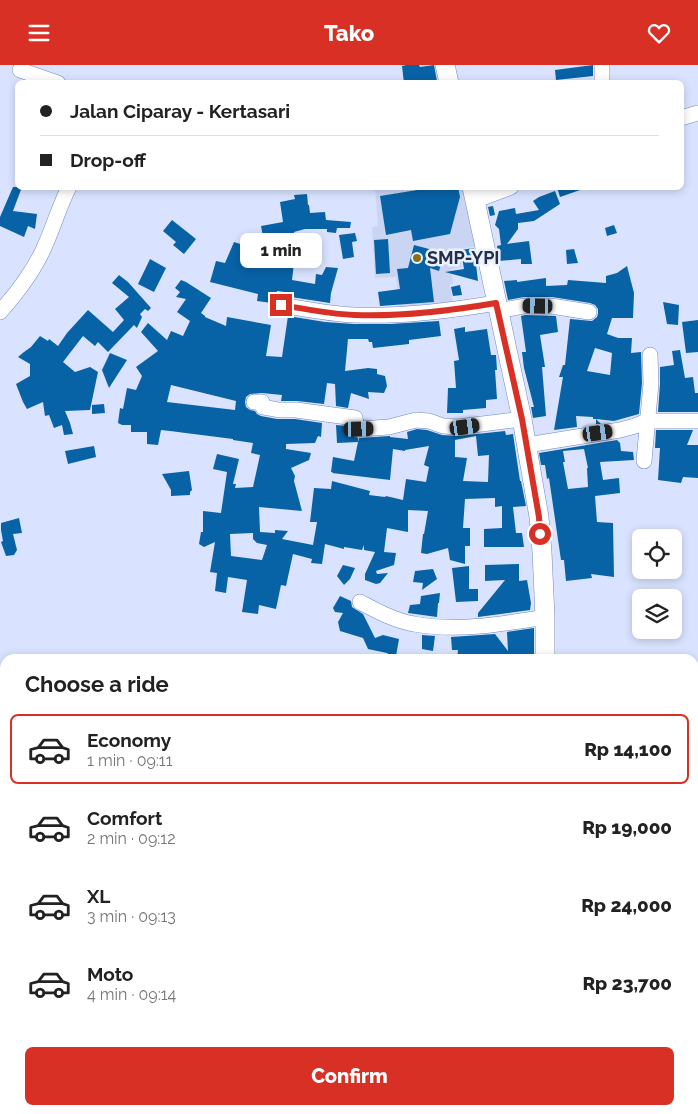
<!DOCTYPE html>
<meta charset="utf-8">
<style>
:root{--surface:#fff;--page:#f2f2f2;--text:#222;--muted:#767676;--line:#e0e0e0;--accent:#d93025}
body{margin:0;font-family:Raleway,sans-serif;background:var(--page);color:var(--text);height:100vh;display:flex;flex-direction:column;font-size:19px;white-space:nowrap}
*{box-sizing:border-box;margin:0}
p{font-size:16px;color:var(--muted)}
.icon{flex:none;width:28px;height:28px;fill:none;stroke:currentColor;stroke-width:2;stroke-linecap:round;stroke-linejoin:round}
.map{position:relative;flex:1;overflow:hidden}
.details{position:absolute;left:0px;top:589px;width:699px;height:461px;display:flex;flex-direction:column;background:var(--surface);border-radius:15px 15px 0 0;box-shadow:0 2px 8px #0003}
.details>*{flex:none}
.guide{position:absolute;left:15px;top:15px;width:669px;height:110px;border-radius:8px;box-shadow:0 2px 8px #0003;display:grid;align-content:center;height:110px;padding:0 25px;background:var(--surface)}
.buttons{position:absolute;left:632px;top:464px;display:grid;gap:10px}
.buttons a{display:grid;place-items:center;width:50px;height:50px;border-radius:8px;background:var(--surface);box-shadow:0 2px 8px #0003;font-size:25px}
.end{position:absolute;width:22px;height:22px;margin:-11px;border:6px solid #d93025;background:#fff;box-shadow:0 0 0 2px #fff}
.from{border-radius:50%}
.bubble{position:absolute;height:35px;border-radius:8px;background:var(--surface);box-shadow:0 2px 8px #0003;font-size:16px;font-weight:800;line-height:35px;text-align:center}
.car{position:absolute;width:15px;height:30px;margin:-15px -8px;border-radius:6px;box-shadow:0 0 4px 1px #0007;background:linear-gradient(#222 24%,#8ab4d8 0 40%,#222 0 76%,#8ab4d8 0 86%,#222 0)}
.guide b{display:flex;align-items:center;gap:18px;height:48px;font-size:19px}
.guide b+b{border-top:1px solid var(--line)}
.guide i{width:12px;height:12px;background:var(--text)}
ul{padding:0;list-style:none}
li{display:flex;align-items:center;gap:15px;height:70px;margin:0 10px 8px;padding:0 15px;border:2px solid transparent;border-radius:8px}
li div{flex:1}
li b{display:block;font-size:19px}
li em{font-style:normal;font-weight:800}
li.current{border-color:var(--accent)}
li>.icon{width:45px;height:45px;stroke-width:1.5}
h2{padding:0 25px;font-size:22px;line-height:60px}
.cta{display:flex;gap:10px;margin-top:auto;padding:10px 25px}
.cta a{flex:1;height:58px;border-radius:8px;background:var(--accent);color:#fff;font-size:20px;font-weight:800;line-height:58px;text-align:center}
header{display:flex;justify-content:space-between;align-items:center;height:65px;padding:0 25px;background:var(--accent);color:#fff;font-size:22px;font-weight:800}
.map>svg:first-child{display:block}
.built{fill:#cad5f3}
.building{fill:#0862a6;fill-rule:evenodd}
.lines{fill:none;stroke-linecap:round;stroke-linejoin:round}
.minor-casing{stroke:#7287c6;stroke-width:16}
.major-casing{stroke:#7287c6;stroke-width:20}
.minor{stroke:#fff;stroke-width:15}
.major{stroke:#fff;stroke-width:19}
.route{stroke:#d93025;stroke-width:6}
.poi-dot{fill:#8e7014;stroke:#ebf1ff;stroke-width:2}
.labels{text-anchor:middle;stroke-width:5;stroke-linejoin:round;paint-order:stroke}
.poi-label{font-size:18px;font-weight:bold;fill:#262f49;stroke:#ebf1ff;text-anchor:start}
</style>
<header><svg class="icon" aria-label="menu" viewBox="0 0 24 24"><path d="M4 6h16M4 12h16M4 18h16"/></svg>Tako<svg class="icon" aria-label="heart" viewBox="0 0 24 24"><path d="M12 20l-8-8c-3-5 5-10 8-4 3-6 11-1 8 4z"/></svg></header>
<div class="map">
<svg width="698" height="1049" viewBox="0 0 698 1049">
<rect width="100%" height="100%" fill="#d9e3ff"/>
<polygon class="built" points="402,122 463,123 476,181 460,184 462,202 451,204 453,219 450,220 453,242 400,247 396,212 375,213 372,162 378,161 375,123"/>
<g class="building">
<polygon points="406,0 419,0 420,2 434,0 437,16 428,18 427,16 404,18 402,1"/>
<polygon points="593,0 593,11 556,15 555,5"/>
<polygon points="13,122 22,122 13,146 37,149 35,164 28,161 24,172 0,161 0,152"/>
<polygon points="436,122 443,122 443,124 458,122 460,132 450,169 413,176 411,165 386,170 380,131"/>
<polygon points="557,122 583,122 583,124 560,132"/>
<polygon points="555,126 560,139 534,156 518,158 518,164 507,179 529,176 532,199 521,199 521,194 499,196 497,181 501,180 499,164 495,160 499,146 515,143 516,149 539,145 533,136 539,132"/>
<polygon points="307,129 308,140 309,140 310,148 325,147 326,155 351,157 350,163 337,163 336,168 327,167 327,164 305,164 294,167 296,182 292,215 315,219 316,209 322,210 326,202 338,203 331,228 330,238 291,232 292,228 277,226 276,232 272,238 257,236 258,229 210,217 216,196 225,198 234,177 253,183 254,181 265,182 261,161 283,157 280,137 295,134 294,130"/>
<polygon points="493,141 495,150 490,151 488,142"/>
<polygon points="172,155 196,174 184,189 173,180 176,177 163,166"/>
<polygon points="614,160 617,168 607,171 605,163"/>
<polygon points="355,168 357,176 352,177 354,192 343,194 339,170"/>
<polygon points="388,174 390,208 376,209 374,175"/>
<polygon points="414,180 444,188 439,206 430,203 434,237 380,241 378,227 400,224 397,204 408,203"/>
<polygon points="474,183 478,216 445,207 464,204 461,185"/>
<polygon points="574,184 578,198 567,199 566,185"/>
<polygon points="150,194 166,203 154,227 138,219"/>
<path d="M 627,201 L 634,228 L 633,253 L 612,253 L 607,269 L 618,273 L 632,273 L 631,288 L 641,287 L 642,318 L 639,349 L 614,356 L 596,354 L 601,359 L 596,359 L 596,354 L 593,354 L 593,352 L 576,351 L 577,362 L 554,365 L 563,312 L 559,312 L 563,300 L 565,300 L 570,254 L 592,256 L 597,252 L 598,249 L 598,244 L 595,240 L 590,238 L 552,232 L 524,232 L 508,235 L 504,216 L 517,215 L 517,217 L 546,213 L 546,221 L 567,220 L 568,215 L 606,218 L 606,211 L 617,208 ZM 595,283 L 612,288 L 610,310 L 587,306 Z"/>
<polygon points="119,210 128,217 151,243 148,246 145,244 140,249 142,252 137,263 134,260 108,287 98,277 95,281 83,271 63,297 75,307 90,302 98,307 90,345 65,346 70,358 73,369 64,370 62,360 54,363 49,350 45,351 43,337 27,344 23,337 16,319 30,311 30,299 18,292 24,287 31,282 40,271 48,276 49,274 58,281 67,268 88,245 113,267 124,255 115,244 129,232 112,218"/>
<path d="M 181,215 L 186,217 L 211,233 L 201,248 L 205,251 L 205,252 L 226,261 L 227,252 L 271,260 L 266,291 L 282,292 L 288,251 L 325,257 L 354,259 L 390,259 L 439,256 L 441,271 L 409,275 L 409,279 L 373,283 L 372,277 L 369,277 L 368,274 L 348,274 L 345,306 L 368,303 L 377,304 L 377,309 L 385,311 L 387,321 L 384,328 L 368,327 L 369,334 L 351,328 L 348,343 L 336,341 L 335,319 L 327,318 L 324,339 L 297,336 L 281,336 L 282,330 L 262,328 L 250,329 L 246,332 L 245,337 L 246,342 L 250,345 L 255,346 L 257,349 L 261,351 L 277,354 L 295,354 L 322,358 L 321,372 L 318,371 L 315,378 L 286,379 L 286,384 L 311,388 L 309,395 L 291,403 L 295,411 L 294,416 L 302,446 L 259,442 L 260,467 L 275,468 L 275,465 L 288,466 L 282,474 L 313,480 L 317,457 L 310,457 L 314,423 L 331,424 L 332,416 L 370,426 L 369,430 L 385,432 L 386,431 L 403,435 L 406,414 L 426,417 L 429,402 L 424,400 L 429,381 L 405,385 L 405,386 L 393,384 L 390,415 L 332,408 L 333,407 L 331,407 L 333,392 L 354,396 L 358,377 L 337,378 L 336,360 L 347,361 L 350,369 L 358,373 L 358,377 L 359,373 L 390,371 L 390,372 L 408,374 L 407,367 L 417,364 L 427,365 L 442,370 L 458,371 L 505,366 L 506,370 L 513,369 L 520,416 L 521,416 L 526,441 L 513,442 L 516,468 L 522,468 L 524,482 L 484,482 L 484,464 L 502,463 L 502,441 L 495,442 L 495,433 L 465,434 L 463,463 L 470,463 L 470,481 L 465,481 L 465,499 L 450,495 L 448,483 L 427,489 L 421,488 L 423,469 L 424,469 L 428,446 L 408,445 L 408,467 L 387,463 L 384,487 L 396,488 L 394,500 L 376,506 L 377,509 L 388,508 L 380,518 L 376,519 L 365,515 L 365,509 L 375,487 L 364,485 L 364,480 L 362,485 L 344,482 L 344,484 L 325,479 L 322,499 L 311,498 L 312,494 L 293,489 L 286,521 L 281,520 L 276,544 L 259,540 L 258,549 L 242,547 L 247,515 L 228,512 L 226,528 L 215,526 L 217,508 L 210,507 L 215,477 L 204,482 L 199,479 L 201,467 L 203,467 L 203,446 L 221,448 L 227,407 L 213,404 L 217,389 L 239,394 L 233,419 L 236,419 L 235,423 L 253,422 L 260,390 L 251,388 L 253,378 L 233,375 L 233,374 L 170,366 L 161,365 L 158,380 L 147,379 L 147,367 L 131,367 L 131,360 L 122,360 L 118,358 L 120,343 L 123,344 L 127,323 L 136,325 L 142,311 L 136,302 L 158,286 L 141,267 L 148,258 L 167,275 L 171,266 L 183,271 L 190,256 L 177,247 L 186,234 L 176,232 L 180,227 L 175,223 ZM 171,320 L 236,336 L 235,345 L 167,337 ZM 476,371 L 478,391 L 489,390 L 488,417 L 463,416 L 467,393 L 455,392 L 455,375 ZM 253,468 L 253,474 L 257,478 L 267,480 L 262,495 L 231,491 L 230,469 Z"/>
<polygon points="460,220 462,230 453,231 451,222"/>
<polygon points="663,237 679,240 678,260 667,259"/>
<polygon points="525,250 556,251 558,267 540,270 545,302 542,302 546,351 533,353 531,342 534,342 524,303 522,287 526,287 521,251"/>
<polygon points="698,255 698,287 686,288 682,257"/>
<polygon points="465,262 465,267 487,264 491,290 496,290 497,305 495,305 497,334 486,335 486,343 463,345 463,348 447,348 448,323 456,323 454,296 459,295 454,264"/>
<polygon points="680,285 685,313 693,312 695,328 698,328 698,347 658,347 660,319 660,302 674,300 672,286"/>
<polygon points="110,288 127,295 109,323 102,305"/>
<polygon points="104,339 105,348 92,349 92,340"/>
<polygon points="656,365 693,365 687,380 698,380 698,413 683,412 681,418 658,415 660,383 655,383"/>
<path d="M 617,375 L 620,378 L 621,386 L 633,387 L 634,395 L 600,397 L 603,415 L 619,413 L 620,428 L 595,431 L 597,457 L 613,458 L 614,512 L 591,509 L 592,513 L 566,516 L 564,495 L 561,495 L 549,413 L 547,414 L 545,400 L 541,400 L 539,388 ZM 584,384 L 588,403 L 587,403 L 588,422 L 568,424 L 563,397 L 565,397 L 563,386 Z"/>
<polygon points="94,381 96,392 68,399 65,386"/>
<polygon points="189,406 192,425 190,427 190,430 171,431 171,425 162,409"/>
<polygon points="19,453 22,468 13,469 17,485 14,490 6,491 1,477 3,476 1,465 1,458"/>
<polygon points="519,499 519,516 527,515 531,538 530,545 478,552 478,547 478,548 505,515 485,516 485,500"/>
<polygon points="343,500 355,503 350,514 344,520 337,511"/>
<polygon points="469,501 469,524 478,524 478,536 456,537 452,503"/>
<polygon points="433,504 437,514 422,525 423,518 413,517 415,506"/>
<polygon points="440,528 439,538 438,538 437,552 408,548 410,540 420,539 421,531"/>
<polygon points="340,531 351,536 352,542 363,549 375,573 383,570 399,574 396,591 391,591 387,588 368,584 363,573 340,566 338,557 343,548 335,547 333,543"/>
<polygon points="534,563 534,591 523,591 524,594 457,594 458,585 452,585 451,572 495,569 508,586 507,567"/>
<polygon points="422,570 435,571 433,586 422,584"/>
</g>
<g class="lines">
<g class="minor-casing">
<g id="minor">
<polyline points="602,0 602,18"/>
<polyline points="20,5 58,18"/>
<polyline points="681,53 698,48"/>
<polyline points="474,136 511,122"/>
<path d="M 281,240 C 305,244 329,249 354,250 C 402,252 449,246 496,238"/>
<polyline points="498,246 524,241 551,241 589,247"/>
<path d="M 0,247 C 17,228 33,207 44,183 C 53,163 59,142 69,122"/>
<polyline points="254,337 262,337 263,342 279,345 296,345 355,353 357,363 359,364 389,362 416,355 429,356 443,361 458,362 522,354"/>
<polyline points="527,380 620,365 635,361 647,356 698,356"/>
<polyline points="644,396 651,318 650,290"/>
<path d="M 360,537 C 377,546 395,556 414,559 C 458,567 502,559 545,552"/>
</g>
</g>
<g class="major-casing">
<g id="major">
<polyline points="445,0 449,18"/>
<polyline points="472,122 522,354 539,452 542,487 545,552 545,594"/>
<polyline points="542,1049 542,1045"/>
</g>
</g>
<use href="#minor" class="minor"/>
<use href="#major" class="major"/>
</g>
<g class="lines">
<path class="route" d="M 281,240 C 305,244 329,249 354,250 C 402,252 449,246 496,238 L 522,354 L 539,452 L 540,469"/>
</g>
<circle class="poi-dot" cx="417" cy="193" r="5"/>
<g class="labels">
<g class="poi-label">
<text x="427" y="199">SMP-YPI</text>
</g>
</g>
</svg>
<div class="buttons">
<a><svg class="icon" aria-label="locate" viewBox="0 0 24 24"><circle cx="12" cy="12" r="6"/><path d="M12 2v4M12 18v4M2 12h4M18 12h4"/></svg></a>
<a><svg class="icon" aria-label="layers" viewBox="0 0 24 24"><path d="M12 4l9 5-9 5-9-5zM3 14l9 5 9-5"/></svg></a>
</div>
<i class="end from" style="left:540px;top:469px"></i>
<i class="end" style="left:281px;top:240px"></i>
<div class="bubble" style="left:240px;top:168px;width:82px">1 min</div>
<i class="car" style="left:538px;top:241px;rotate:271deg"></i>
<i class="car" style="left:465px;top:362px;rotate:82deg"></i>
<i class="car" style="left:359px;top:364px;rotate:89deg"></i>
<i class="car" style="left:598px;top:368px;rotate:82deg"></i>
<div class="guide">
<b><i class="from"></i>Jalan Ciparay - Kertasari</b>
<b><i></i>Drop-off</b>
</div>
<section class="details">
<h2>Choose a ride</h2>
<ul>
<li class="current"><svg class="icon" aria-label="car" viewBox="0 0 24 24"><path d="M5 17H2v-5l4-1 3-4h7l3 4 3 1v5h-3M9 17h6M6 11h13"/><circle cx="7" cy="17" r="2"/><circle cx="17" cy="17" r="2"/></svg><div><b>Economy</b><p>1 min · 09:11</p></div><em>Rp 14,100</em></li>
<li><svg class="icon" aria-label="car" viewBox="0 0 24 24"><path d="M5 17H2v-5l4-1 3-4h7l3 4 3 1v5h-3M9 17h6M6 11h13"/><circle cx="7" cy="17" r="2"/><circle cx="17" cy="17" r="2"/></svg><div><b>Comfort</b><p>2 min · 09:12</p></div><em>Rp 19,000</em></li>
<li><svg class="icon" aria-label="car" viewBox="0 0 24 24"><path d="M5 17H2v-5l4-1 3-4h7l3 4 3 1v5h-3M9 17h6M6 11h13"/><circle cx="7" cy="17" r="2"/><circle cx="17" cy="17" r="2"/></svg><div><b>XL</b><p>3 min · 09:13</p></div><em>Rp 24,000</em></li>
<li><svg class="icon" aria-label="car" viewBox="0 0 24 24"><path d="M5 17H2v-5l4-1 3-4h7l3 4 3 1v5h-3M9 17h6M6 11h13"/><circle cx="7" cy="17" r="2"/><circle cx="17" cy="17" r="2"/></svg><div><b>Moto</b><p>4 min · 09:14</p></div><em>Rp 23,700</em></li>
</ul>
<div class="cta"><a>Confirm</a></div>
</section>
</div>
